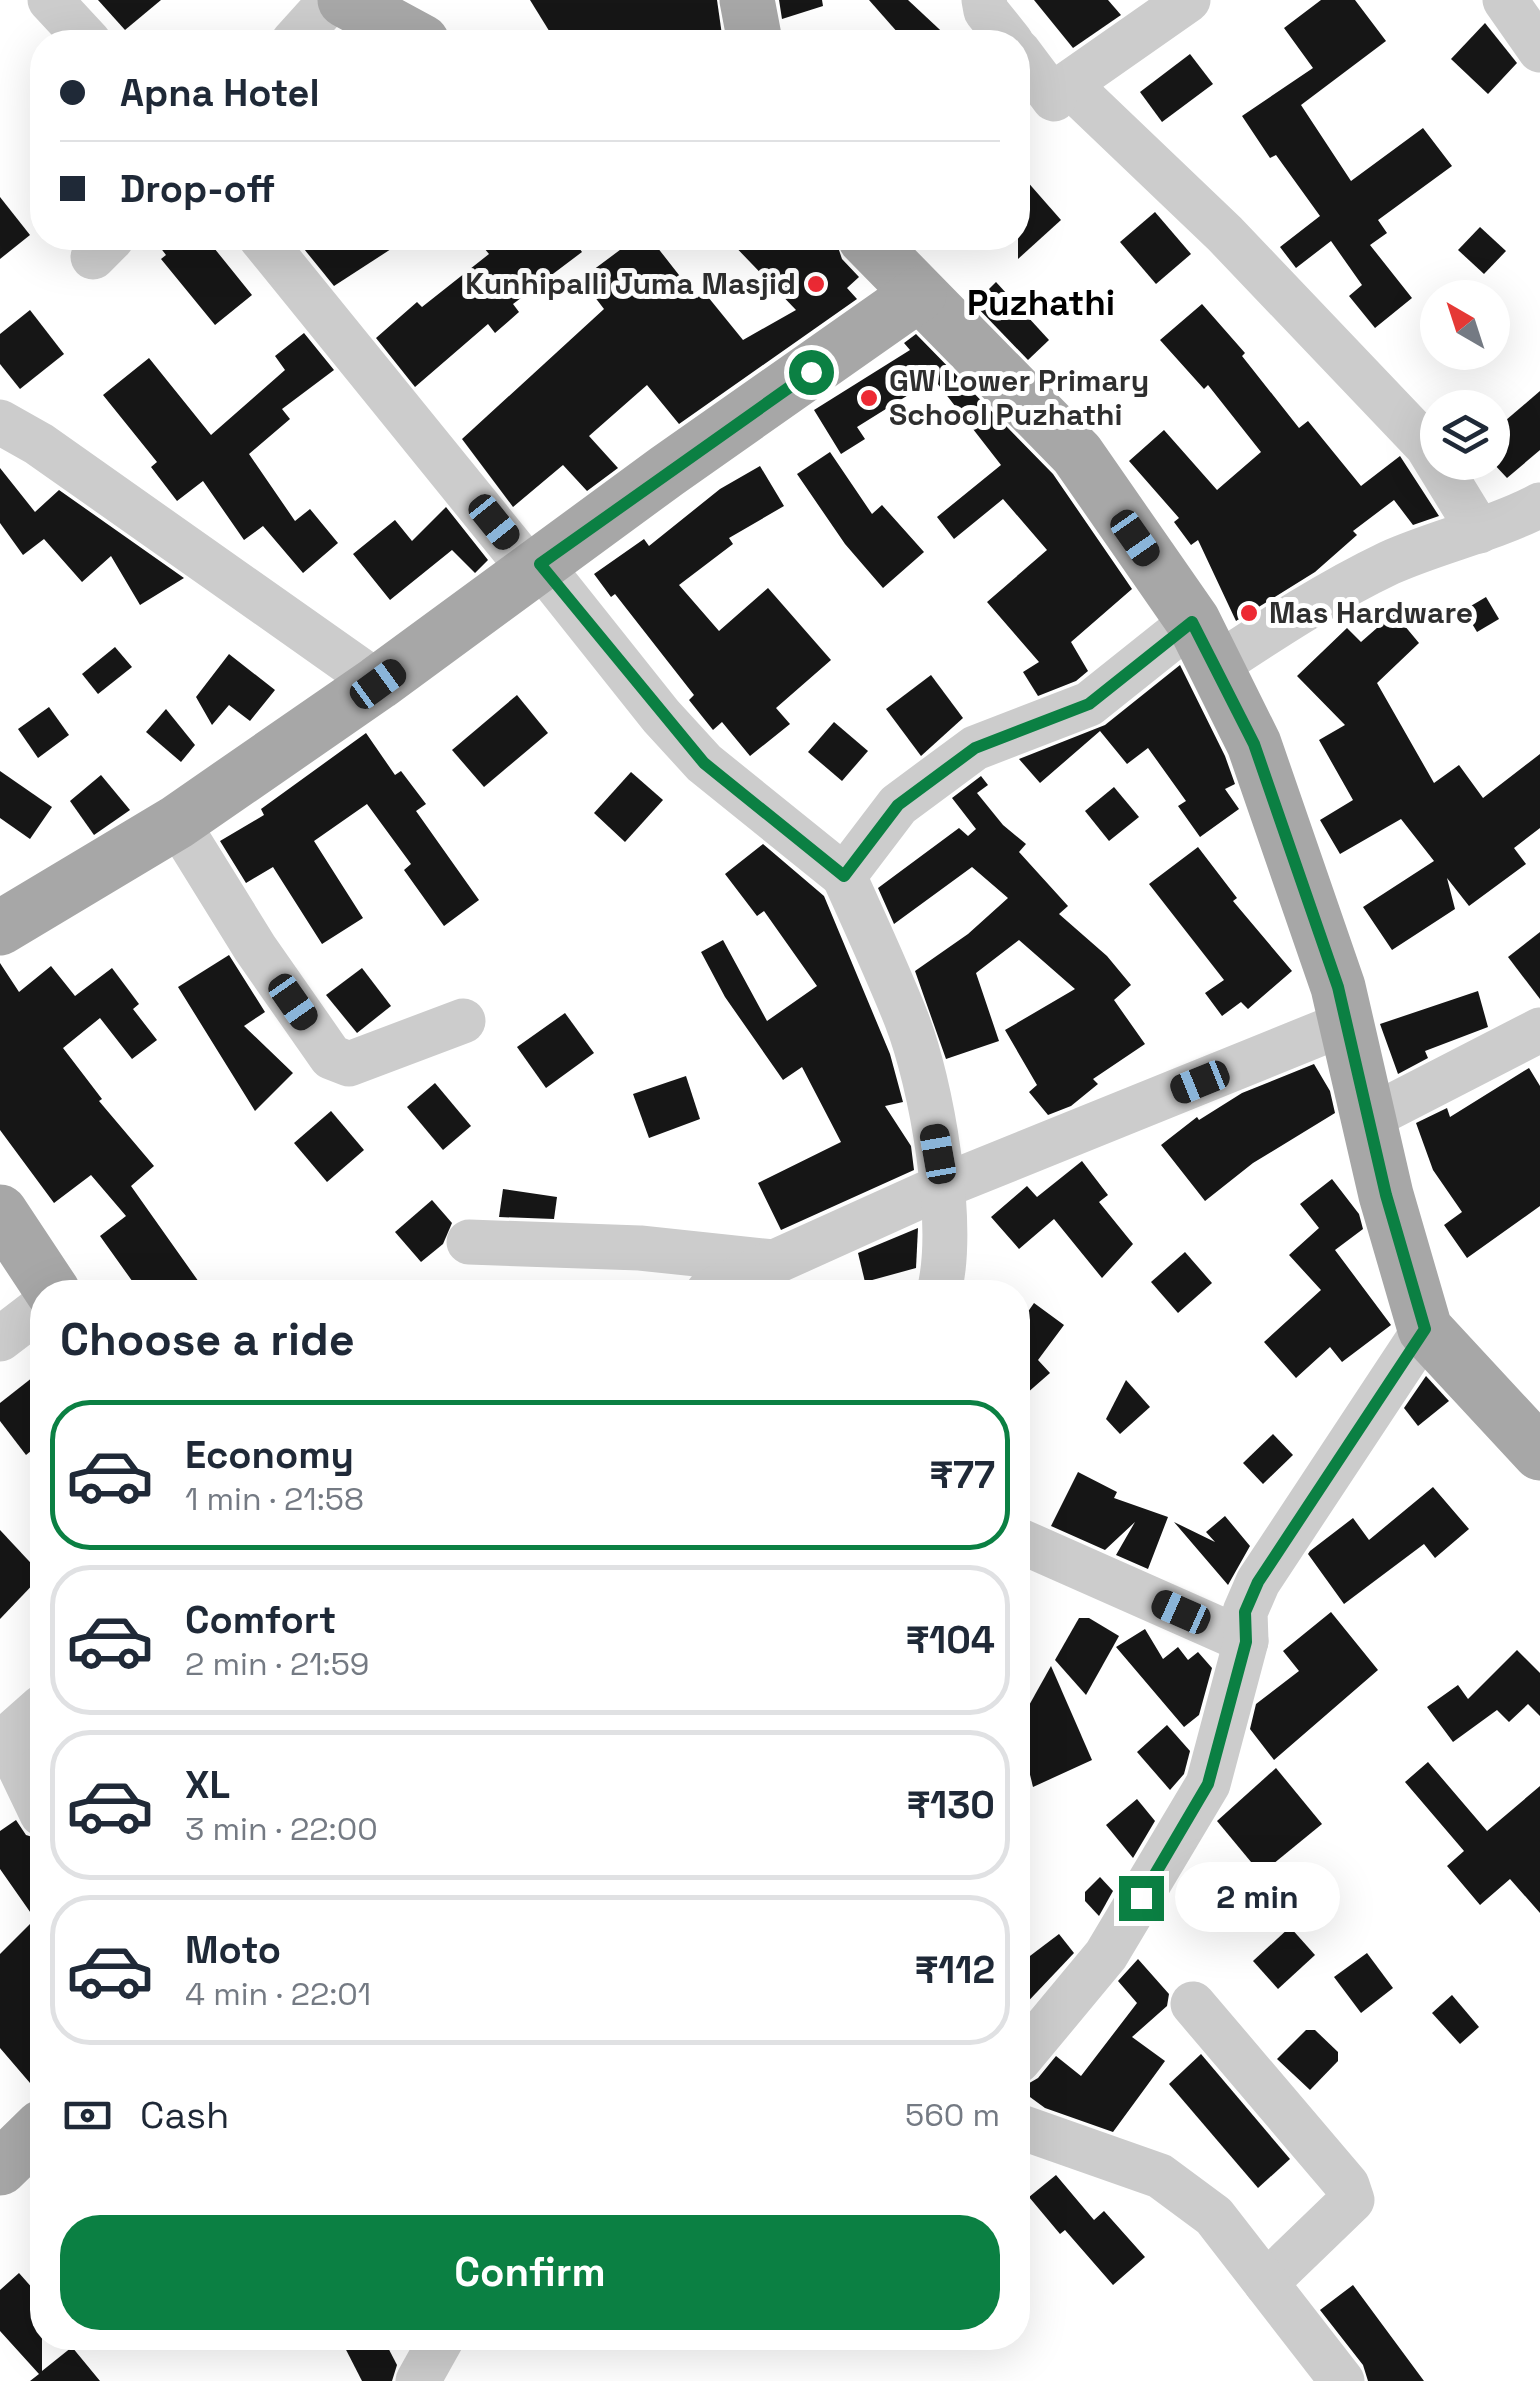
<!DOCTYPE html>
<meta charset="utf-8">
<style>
:root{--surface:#fff;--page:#f6f6f7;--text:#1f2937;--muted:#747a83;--line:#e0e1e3;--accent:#0b8043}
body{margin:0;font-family:"Space Grotesk",sans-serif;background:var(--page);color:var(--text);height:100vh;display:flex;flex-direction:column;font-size:38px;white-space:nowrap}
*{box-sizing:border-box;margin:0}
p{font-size:32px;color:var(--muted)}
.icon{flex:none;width:55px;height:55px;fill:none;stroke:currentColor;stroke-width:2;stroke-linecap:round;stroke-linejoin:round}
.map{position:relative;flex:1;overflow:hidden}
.sheet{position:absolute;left:30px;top:1280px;width:1000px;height:1070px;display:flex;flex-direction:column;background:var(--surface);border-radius:40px;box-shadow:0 10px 40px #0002}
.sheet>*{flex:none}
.guide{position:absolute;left:30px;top:30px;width:1000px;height:220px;border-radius:40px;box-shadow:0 10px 40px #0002;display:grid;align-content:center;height:220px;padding:0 30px;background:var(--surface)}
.needle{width:65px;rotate:321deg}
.tools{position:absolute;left:1420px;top:280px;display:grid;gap:20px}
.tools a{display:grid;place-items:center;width:90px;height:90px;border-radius:50%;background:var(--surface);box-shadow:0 10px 40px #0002;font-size:50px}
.end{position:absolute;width:45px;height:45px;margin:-22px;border:12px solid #0b8043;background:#fff;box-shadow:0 0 0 5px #fff}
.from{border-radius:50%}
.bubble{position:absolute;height:70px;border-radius:35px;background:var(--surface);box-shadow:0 10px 40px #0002;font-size:32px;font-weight:800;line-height:70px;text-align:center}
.car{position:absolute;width:30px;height:60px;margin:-30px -15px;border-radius:12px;box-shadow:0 0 8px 2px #0007;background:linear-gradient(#222 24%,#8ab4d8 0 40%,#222 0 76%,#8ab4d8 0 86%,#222 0)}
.guide b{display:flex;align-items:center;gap:35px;height:95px;font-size:38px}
.guide b+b{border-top:2px solid var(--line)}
.guide i{width:25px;height:25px;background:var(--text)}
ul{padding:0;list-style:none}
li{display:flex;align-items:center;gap:30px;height:150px;margin:0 20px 15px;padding:0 10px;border:5px solid var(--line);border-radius:40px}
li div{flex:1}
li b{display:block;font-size:38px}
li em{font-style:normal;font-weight:800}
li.on{border-color:var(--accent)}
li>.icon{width:90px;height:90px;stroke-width:1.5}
h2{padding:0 30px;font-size:45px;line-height:120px}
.pay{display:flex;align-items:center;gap:25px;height:110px;padding:0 30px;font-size:38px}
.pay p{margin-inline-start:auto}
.cta{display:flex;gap:20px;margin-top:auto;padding:20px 30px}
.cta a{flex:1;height:115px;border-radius:40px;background:var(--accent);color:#fff;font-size:40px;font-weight:800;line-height:115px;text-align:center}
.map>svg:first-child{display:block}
.building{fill:#161616}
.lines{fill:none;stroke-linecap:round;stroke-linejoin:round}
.minor{stroke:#ccc;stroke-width:45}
.major{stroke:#a7a7a7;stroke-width:55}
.route{stroke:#0b8043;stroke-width:12}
.poi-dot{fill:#ed2a34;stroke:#fff;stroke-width:4}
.labels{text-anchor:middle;stroke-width:10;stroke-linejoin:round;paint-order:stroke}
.poi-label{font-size:30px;font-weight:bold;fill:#2f2f2f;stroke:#fff;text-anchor:start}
.quarter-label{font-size:35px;font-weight:bold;fill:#000;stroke:#fff}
</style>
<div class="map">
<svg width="1540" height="2381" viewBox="0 0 1540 2381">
<rect width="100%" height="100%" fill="#fff"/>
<g class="building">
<polygon points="98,0 161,0 125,30"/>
<polygon points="530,0 717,0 723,42 556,42"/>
<polygon points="779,0 822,0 823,6 782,19"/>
<polygon points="869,0 908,0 953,42 906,42"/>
<polygon points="1034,0 1108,0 1121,15 1073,48"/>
<polygon points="1321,0 1355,0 1386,41 1301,105 1351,181 1423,128 1452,166 1378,220 1387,233 1370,245 1412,298 1375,328 1349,296 1362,285 1331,241 1296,268 1280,247 1320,216 1276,155 1270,158 1242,116 1313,68 1284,28"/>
<polygon points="1485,23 1517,63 1488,94 1451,59"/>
<polygon points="1190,54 1213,84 1162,122 1140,92"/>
<polygon points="1018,171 1061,220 1018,259"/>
<polygon points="0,197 30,235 0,259"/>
<polygon points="1155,212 1191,254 1156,284 1120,242"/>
<polygon points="1480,227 1506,251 1484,274 1458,250"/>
<polygon points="153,238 206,238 252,295 215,325 161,259 166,255"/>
<polygon points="309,238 408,238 334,286 300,244"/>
<polygon points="498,238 572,238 582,252 513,304 519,312 495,333 488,324 415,387 376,338 417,302 422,307 489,254 484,248"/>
<polygon points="636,238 650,238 697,298 704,292 743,340 796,310 727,238 835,238 842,259 859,277 847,288 857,299 679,424 647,385 589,436 618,468 587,491 563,465 513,507 462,439 604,309 581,279"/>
<polygon points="996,282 1049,340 1028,360 974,304"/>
<polygon points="1202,304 1245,353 1242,356 1299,428 1308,421 1361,486 1400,456 1439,516 1413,525 1394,500 1353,531 1357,535 1315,572 1236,621 1198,540 1191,545 1174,522 1179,518 1129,461 1164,430 1217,490 1261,452 1208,385 1204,389 1160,340"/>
<polygon points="30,310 64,354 20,389 0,364 0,334"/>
<polygon points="304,333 334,370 282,409 290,419 249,454 295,521 310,509 338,543 303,573 263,526 244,540 203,481 177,501 151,467 157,462 103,395 149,358 211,435 285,370 275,356"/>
<polygon points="916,334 1053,474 1132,589 1071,642 1088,671 1076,681 1038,696 1023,672 1039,662 987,602 1047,550 1003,499 954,539 937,517 1001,465 934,379 857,427 865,439 841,454 814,410 910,350 904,343"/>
<polygon points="1540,391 1540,450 1507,478 1492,462 1492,432"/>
<polygon points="830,452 872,514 882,505 924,552 883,588 845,544 797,474"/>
<polygon points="760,466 784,506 729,538 733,544 679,585 719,631 768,588 831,660 776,708 790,724 750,756 722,722 713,730 689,700 694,695 615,594 611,597 594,574 644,539 649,546 720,489"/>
<polygon points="0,468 35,512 59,490 184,578 140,605 111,556 82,582 44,539 23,555 0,523"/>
<polygon points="446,507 488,560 475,573 452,550 390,600 353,554 395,520 412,541"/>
<polygon points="1486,597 1499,619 1477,632 1464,610"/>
<polygon points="1394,613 1419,643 1377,683 1434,783 1459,765 1483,798 1540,754 1540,828 1514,848 1526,864 1469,906 1447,878 1455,909 1392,950 1363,907 1434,861 1401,819 1340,854 1320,820 1353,800 1319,740 1345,725 1297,676 1347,628 1361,642"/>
<polygon points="115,647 132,667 98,694 82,674"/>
<polygon points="229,654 275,690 250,721 229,705 212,725 196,697"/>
<polygon points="1180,665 1225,756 1235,784 1225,789 1239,809 1200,837 1178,806 1186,801 1148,748 1127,764 1100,731 1040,783 1019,759 1105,725"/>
<polygon points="931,675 963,718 921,756 886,709"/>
<polygon points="517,695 548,733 484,787 452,750"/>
<polygon points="49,707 69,735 38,758 18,729"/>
<polygon points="166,709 195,745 181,762 146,732"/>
<polygon points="834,722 868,751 842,781 808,752"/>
<polygon points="366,733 395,775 401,771 426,804 416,811 479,900 444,926 404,870 411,864 367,804 314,841 363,918 322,944 273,867 246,883 220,841 264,815 261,809"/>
<polygon points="0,771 52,807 30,839 0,818"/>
<polygon points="631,772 663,800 625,842 594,813"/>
<polygon points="101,775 130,810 94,835 70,801"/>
<polygon points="981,776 988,785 977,793 1003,825 1026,844 1019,852 1068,906 1059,914 1107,956 1131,985 1114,1000 1145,1044 1093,1079 1098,1084 1071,1106 1048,1115 1029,1092 1037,1085 1005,1030 1075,989 1019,940 976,973 999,1041 946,1059 915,971 968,934 1008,898 972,867 894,924 878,888 959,828 968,836 976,829 952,798"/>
<polygon points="1114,787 1139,817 1109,841 1085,811"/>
<polygon points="763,844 824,896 890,1054 903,1102 885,1106 911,1146 914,1170 781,1230 758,1183 841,1142 802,1067 783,1080 725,997 701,952 723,940 767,1021 817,986 764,911 757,916 725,874"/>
<polygon points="1198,847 1237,898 1233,901 1292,971 1248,1009 1241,1002 1222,1016 1205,993 1224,980 1149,884"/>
<polygon points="1540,932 1540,999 1508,957"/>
<polygon points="229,955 265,1012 244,1026 293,1073 255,1111 178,987"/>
<polygon points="0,963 19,992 51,966 75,996 112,968 139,1004 133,1009 157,1040 132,1059 100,1018 63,1048 102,1099 99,1101 154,1166 131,1186 206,1292 140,1292 100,1236 126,1216 91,1175 54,1203 0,1130"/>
<polygon points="362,968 391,1006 357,1033 326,995"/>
<polygon points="1478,991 1488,1027 1425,1051 1428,1058 1398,1074 1380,1024"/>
<polygon points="565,1013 594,1053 546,1088 517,1047"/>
<polygon points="1314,1064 1330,1091 1335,1113 1253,1163 1205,1201 1161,1145 1197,1117 1199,1120 1242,1093"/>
<polygon points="1529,1068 1540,1086 1540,1206 1467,1258 1444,1225 1462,1212 1433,1170 1416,1123 1447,1108 1450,1117"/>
<polygon points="686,1076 700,1119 649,1138 633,1094"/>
<polygon points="435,1083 471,1126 443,1150 407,1107"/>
<polygon points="331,1111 364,1150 327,1182 294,1143"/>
<polygon points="1082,1161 1108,1195 1099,1202 1133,1244 1102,1278 1054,1219 1019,1249 991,1217 1027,1186 1037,1197"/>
<polygon points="1332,1179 1359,1214 1363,1229 1335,1250 1391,1325 1342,1362 1330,1347 1296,1378 1264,1342 1321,1290 1289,1255 1319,1228 1300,1204"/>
<polygon points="503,1189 557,1197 554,1219 499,1217"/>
<polygon points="432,1200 452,1223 443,1244 421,1262 395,1232"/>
<polygon points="918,1228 916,1268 865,1282 858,1253"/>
<polygon points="1185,1252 1212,1283 1178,1313 1151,1282"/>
<polygon points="1034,1303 1064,1325 1038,1360 1050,1373 1018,1401 1018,1326"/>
<polygon points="42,1370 42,1442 26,1455 0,1421 0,1403"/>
<polygon points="1426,1376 1449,1401 1418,1426 1404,1408"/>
<polygon points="1126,1380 1150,1407 1120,1434 1106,1419"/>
<polygon points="1273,1434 1293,1455 1263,1484 1243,1463"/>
<polygon points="1078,1472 1117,1492 1114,1498 1168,1517 1148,1569 1116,1555 1135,1522 1105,1550 1051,1526"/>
<polygon points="1433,1487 1469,1529 1435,1558 1424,1544 1344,1604 1308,1554 1310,1551 1353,1518 1369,1540"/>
<polygon points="1225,1516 1250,1546 1228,1585 1174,1522 1215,1542 1206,1532"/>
<polygon points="0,1530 42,1575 0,1619"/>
<polygon points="1331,1612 1378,1670 1274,1760 1250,1729 1256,1704 1299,1671 1283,1651"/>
<polygon points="1079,1618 1089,1618 1119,1636 1086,1695 1055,1660"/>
<polygon points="1145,1629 1163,1659 1178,1647 1188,1660 1198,1652 1212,1668 1199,1715 1184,1727 1116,1647"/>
<polygon points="1517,1650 1540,1673 1540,1716 1528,1704 1509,1722 1497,1710 1453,1742 1427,1707 1458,1685 1468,1699"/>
<polygon points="1051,1666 1092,1760 1033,1787 1018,1725"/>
<polygon points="1167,1725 1190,1751 1184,1774 1170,1790 1137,1752"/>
<polygon points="1428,1762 1487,1831 1540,1786 1540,1913 1510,1879 1480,1905 1447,1866 1464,1851 1405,1782"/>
<polygon points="1276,1768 1322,1824 1261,1874 1217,1821"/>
<polygon points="1137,1799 1155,1821 1133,1858 1106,1825"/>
<polygon points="16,1820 26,1835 42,1840 42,2097 0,2048 0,1954 35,1919 0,1869 0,1831"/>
<polygon points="1100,1877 1113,1891 1099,1916 1085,1901 1085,1892"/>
<polygon points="1290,1927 1315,1955 1278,1989 1253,1961"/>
<polygon points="1059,1934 1074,1953 1018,2012 1018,1965"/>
<polygon points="1367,1953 1393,1988 1361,2013 1334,1977"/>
<polygon points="1138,1959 1169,1994 1167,2006 1132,2037 1165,2061 1113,2132 1045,2108 1019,2089 1038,2078 1056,2056 1081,2076 1137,2003 1118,1981"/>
<polygon points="1452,1995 1479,2027 1460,2044 1432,2013"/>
<polygon points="1306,2030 1315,2030 1338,2052 1338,2061 1310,2090 1277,2059"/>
<polygon points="1201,2054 1290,2159 1258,2188 1169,2084"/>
<polygon points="1056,2175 1094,2220 1104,2211 1145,2257 1113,2285 1065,2230 1060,2234 1029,2197"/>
<polygon points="19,2273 42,2299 42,2371 72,2347 100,2381 30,2381 39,2374 0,2331 0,2290"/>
<polygon points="1353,2285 1424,2381 1368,2381 1363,2365 1320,2310"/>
<polygon points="340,2338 383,2338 397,2365 392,2381 362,2381"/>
</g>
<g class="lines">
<g class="minor">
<polyline points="50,0 89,42"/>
<polyline points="984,0 986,11 1011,42"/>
<polyline points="1188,0 1068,84 1225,234 1427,446 1479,531"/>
<polyline points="1505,0 1540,50"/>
<polyline points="293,42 331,0"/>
<polyline points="1018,51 1054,99"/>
<polyline points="261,238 531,571"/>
<polyline points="93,257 112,238"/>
<polyline points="0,422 39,444 378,683"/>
<polyline points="540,564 661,716 704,763 844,876"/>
<path d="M 1216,666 C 1272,629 1328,592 1389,563 C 1438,541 1492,530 1540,505"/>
<polyline points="177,822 255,948 331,1057 349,1064 463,1021"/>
<polyline points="1369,1118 1540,1030"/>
<polyline points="469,1242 640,1248 773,1262"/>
<polyline points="708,1292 943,1186 1346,1023"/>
<path d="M 939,1292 C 956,1224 932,1084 906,1018 C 887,970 865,923 844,876 L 898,805 L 975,748 L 1089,704 L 1193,621"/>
<polyline points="0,1339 42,1307"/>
<polyline points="1018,1540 1246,1641"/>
<polyline points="6,1739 42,1814"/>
<polyline points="0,1744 42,1707"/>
<polyline points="1193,2004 1347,2185 1352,2200 1266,2283"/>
<polyline points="1018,2061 1106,1955 1208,1784 1246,1641 1245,1612 1258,1582 1425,1329"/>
<polyline points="1018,2126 1160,2176 1214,2216 1342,2381"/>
<polyline points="418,2381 442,2338"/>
</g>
<g class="major">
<polyline points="345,0 422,42"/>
<polyline points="747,0 755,42"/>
<polyline points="865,238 1077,454 1193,621 1254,744 1338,987 1386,1195 1425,1329 1540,1453"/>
<polyline points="0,928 177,822 378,683 667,471 919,294"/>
<polyline points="0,1212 53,1292"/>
<polyline points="0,2168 42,2127"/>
</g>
</g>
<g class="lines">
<polyline class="route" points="811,372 540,564 704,763 844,876 898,805 975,748 1089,704 1192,622 1254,744 1338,987 1386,1195 1425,1329 1258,1582 1245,1612 1246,1642 1208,1784 1141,1898"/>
</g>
<g class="poi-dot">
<circle cx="816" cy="284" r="10"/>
<circle cx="869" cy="398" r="10"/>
<circle cx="1249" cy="613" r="10"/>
</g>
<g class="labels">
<g class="poi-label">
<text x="796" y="294" text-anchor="end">Kunhipalli Juma Masjid</text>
<text x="889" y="391">GW Lower Primary<tspan x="889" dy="34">School Puzhathi</tspan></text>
<text x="1269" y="623">Mas Hardware</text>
</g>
<g class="quarter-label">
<text x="1041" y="315">Puzhathi</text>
</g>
</g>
</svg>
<div class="tools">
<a><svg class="needle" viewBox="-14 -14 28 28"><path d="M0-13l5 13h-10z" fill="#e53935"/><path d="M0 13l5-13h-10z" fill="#747a83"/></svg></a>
<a><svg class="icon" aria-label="layers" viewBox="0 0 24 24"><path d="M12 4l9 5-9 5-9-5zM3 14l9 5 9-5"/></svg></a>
</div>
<i class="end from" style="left:811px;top:372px"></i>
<i class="end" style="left:1141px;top:1898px"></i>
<div class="bubble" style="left:1175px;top:1862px;width:165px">2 min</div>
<i class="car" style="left:494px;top:522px;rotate:141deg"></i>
<i class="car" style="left:1135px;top:538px;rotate:145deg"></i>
<i class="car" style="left:378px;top:684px;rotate:54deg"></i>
<i class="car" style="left:293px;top:1002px;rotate:145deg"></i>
<i class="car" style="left:1200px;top:1082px;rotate:248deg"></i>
<i class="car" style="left:938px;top:1154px;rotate:350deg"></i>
<i class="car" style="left:1181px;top:1612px;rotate:294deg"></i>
<div class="guide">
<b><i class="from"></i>Apna Hotel</b>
<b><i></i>Drop-off</b>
</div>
<section class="sheet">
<h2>Choose a ride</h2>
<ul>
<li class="on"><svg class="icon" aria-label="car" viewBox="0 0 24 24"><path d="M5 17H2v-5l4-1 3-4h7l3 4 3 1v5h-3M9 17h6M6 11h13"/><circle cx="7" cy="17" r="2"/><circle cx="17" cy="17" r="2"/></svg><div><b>Economy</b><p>1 min · 21:58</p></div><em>₹77</em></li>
<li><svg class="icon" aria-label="car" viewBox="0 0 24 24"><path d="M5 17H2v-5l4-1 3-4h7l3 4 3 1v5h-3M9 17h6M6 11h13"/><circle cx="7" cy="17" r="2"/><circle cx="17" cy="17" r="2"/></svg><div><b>Comfort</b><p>2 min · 21:59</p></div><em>₹104</em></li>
<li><svg class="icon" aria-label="car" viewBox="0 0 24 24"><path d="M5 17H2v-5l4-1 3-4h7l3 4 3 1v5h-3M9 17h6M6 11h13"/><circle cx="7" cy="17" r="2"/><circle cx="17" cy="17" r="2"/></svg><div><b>XL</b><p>3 min · 22:00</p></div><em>₹130</em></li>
<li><svg class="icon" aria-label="car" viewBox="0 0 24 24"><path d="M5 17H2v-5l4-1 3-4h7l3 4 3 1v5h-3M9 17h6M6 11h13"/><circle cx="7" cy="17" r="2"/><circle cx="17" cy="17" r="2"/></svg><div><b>Moto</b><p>4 min · 22:01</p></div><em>₹112</em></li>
</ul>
<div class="pay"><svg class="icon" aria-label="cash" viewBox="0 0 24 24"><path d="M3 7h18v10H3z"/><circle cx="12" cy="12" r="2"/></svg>Cash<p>560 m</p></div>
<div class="cta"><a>Confirm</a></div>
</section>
</div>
